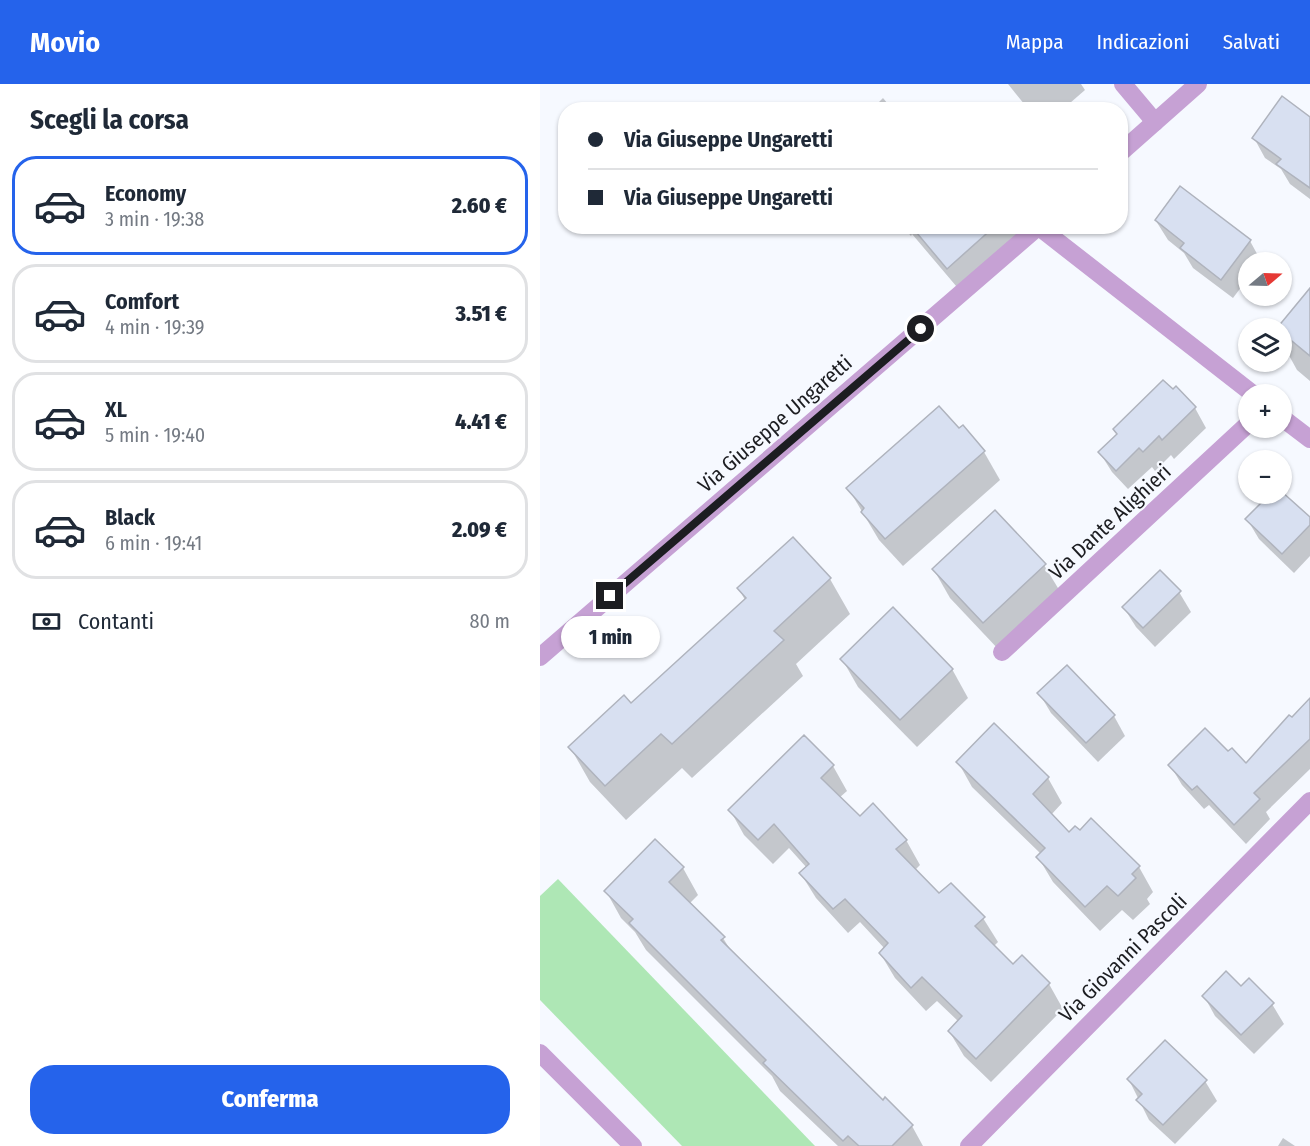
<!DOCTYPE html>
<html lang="it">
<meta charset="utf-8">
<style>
:root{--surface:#fff;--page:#f6f6f7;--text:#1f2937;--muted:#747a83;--line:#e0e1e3;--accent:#2563eb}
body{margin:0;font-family:"Fira Sans Condensed",sans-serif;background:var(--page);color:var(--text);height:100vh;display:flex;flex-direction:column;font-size:22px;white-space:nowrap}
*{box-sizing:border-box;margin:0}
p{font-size:20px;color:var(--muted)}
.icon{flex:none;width:33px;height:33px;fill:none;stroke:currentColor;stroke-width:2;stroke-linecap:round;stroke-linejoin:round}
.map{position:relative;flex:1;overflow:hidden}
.drawer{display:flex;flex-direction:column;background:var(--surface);width:540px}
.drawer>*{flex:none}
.guide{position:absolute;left:18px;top:18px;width:570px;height:132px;border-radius:24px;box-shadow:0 2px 4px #0004;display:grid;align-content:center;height:132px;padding:0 30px;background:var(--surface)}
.needle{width:39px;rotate:71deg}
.controls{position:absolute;left:698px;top:168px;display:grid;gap:12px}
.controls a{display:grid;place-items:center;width:54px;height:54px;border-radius:50%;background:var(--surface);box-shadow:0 2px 4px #0004;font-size:30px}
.end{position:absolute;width:27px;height:27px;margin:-14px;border:8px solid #1c1d21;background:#fff;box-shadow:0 0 0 3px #fff}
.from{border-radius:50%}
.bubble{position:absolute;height:42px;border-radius:21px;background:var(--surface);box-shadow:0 2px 4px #0004;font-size:20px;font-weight:800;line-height:42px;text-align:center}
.guide b{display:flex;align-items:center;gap:21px;height:57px;font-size:22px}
.guide b+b{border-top:2px solid var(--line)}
.guide i{width:15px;height:15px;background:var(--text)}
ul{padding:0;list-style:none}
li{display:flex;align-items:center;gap:18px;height:99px;margin:0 12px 9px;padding:0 18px;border:3px solid var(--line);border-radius:24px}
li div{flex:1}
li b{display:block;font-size:22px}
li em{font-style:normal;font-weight:800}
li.on{border-color:var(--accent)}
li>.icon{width:54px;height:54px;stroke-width:1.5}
h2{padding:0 30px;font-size:27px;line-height:72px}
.pay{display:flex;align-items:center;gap:15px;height:66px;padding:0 30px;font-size:22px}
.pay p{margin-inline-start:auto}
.cta{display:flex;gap:12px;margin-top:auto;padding:12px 30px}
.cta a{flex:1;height:69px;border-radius:24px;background:var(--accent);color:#fff;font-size:24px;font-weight:800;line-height:69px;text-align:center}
header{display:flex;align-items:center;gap:36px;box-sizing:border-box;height:84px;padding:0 30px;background:var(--accent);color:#fff}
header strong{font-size:28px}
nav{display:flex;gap:33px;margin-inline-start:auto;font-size:21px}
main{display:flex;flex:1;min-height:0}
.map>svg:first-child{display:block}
.green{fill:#aee7b5}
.shadow{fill:#0003}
.building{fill:#d8e0f1;stroke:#afb3bd;stroke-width:1.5}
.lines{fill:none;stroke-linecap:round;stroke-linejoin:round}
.minor{stroke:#c6a1d4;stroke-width:18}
.route{stroke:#1c1d21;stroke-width:8}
.labels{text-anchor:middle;stroke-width:4.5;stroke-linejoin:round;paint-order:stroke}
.street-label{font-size:21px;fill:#1c1d21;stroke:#f6f9ff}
</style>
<header>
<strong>Movio</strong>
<nav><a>Mappa</a><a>Indicazioni</a><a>Salvati</a></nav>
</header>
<main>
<section class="drawer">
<h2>Scegli la corsa</h2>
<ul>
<li class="on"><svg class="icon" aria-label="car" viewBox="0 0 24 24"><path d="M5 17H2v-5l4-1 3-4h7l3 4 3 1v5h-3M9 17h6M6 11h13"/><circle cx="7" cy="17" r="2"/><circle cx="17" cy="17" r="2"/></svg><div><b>Economy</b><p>3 min · 19:38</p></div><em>2.60 €</em></li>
<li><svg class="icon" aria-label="car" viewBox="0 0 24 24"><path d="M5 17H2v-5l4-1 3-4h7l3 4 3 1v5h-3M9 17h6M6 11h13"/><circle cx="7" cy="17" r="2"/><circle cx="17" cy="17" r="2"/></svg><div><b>Comfort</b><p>4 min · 19:39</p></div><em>3.51 €</em></li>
<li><svg class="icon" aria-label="car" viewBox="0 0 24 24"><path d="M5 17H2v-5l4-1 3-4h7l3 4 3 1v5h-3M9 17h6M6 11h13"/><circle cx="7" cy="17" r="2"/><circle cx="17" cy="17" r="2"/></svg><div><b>XL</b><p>5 min · 19:40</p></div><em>4.41 €</em></li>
<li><svg class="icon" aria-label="car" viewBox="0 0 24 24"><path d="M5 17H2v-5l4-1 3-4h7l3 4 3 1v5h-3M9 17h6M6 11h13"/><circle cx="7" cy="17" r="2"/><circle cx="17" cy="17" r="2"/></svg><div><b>Black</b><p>6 min · 19:41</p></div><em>2.09 €</em></li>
</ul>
<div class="pay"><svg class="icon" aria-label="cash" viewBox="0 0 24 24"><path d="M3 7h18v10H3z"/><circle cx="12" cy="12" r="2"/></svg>Contanti<p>80 m</p></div>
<div class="cta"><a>Conferma</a></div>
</section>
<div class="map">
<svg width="770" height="1062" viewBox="0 0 770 1062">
<rect width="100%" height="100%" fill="#f6f9ff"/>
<polygon class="green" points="18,795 275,1062 142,1062 0,916 0,812"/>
<g class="shadow">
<polygon points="468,0 541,0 545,6 522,26 489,26"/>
<polygon points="343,14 353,26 331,26"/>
<polygon points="770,35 770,115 750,100 741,85 725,74 714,54"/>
<polygon points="616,137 710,157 721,177 720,178 708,178 708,194 693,214 653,184 644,169 628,156"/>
<polygon points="362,142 496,142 422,209 372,150 371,152"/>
<polygon points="770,207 770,297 757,286 746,266 749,262 741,249 741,244 739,244"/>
<polygon points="655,324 666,344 634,375 631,371 615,387 612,383 588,405 572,388 560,369"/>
<polygon points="418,345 444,368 460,396 363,482 339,456 308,404"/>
<polygon points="741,409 770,435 770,472 754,489 719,455 707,435 732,410"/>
<polygon points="504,481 521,509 460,567 410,514 394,486"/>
<polygon points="290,495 310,530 256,580 263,592 152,694 142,684 86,736 50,698 30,663 91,621 205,516 199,505"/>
<polygon points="639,508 651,528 615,563 596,543 584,524"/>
<polygon points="302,575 412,585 428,614 377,663 318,603"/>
<polygon points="499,609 574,632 585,652 558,678 511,629"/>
<polygon points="770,616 770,685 726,728 730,735 706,760 669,721 664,725 642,701 630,681 688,669 706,681"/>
<polygon points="418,678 508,694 522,719 511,731 529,751 540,748 551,737 599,783 613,808 607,815 610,820 593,836 582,826 560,847 513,798 498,773 501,770 432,703"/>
<polygon points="293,682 307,707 299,714 320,734 366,756 380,781 375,786 399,811 443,834 458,858 454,862 473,882 482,873 509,900 523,925 451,998 424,972 409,947 419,938 397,917 386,927 355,894 340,869 345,865 320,838 308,849 276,814 261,790 267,784 249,764 233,780 204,751 190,726"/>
<polygon points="143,784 158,811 149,820 183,854 193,870 343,1018 372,1042 383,1062 298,1062 240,1007 232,992 106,866 95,848 81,834 66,807"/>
<polygon points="701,905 732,920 744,940 714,970 675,932 664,912"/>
<polygon points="589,996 665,997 677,1017 635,1060 609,1036"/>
<polygon points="743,1054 755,1062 738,1062"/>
</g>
<g class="building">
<polygon points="742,12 770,33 770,104 736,80 741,75 712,54"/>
<polygon points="640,102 711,156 681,196 640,164 644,159 615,136"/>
<polygon points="371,142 455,142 407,185"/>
<polygon points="770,204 770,272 741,248 741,244 737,244"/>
<polygon points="623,296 633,305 636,302 656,323 622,356 619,352 603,368 599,364 576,387 558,368 577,350 573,345"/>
<polygon points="399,322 419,344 423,341 445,367 345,455 321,428 324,424 306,404"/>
<polygon points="741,407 770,433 770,441 742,470 705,435 730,410 741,410"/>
<polygon points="455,426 506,480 443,539 392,485"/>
<polygon points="253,453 291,494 234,547 244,556 132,660 121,650 65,702 28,663 84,611 91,619 206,514 197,504"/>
<polygon points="620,486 641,507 603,544 582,523"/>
<polygon points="353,523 413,585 360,636 300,575"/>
<polygon points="527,581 575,631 546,659 497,609"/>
<polygon points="770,614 770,655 714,709 720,715 694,741 657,702 652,706 628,681 665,644 688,667 692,664 706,679 749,631 752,633"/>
<polygon points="454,639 509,693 493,710 529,748 535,742 540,746 551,734 600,782 592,790 596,794 578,812 567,802 545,823 496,773 505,764 416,678"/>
<polygon points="264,651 294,681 281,694 320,732 333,719 367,756 356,765 399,809 411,799 445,833 435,842 473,880 482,871 510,899 436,975 408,947 422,932 382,893 371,904 339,869 348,859 305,815 293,825 259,789 269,780 234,740 218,756 188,726"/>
<polygon points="115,755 144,783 129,798 185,853 181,856 343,1016 345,1013 373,1041 352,1062 319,1062 308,1052 303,1057 223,979 226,976 89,839 93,835 64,807"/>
<polygon points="686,887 701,902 709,894 734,919 701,951 662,912"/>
<polygon points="625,956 667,996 623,1041 596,1016 602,1010 587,995"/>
</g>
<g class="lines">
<g class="minor">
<polyline points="583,0 615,38"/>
<polyline points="580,69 658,0"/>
<polyline points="499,143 713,310"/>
<polyline points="741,333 770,355"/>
<polyline points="462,568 708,340"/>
<polyline points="0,573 499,142"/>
<polyline points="0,969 93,1062"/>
<polyline points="429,1062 770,717"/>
</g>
</g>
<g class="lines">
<polyline class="route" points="70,512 381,245"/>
</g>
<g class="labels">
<g class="street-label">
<text transform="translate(235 340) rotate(-41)" y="7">Via Giuseppe Ungaretti</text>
<text transform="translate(570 438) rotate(-43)" y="7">Via Dante Alighieri</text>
<text transform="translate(583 874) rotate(-45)" y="7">Via Giovanni Pascoli</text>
</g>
</g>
</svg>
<div class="controls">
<a><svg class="needle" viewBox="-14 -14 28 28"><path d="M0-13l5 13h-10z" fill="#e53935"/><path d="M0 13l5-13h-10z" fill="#747a83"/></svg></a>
<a><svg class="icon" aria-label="layers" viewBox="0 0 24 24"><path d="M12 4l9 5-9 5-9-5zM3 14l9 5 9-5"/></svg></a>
<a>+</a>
<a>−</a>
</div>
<i class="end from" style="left:381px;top:245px"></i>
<i class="end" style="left:70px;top:512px"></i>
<div class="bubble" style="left:21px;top:532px;width:99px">1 min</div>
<div class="guide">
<b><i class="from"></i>Via Giuseppe Ungaretti</b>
<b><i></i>Via Giuseppe Ungaretti</b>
</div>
</div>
</main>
